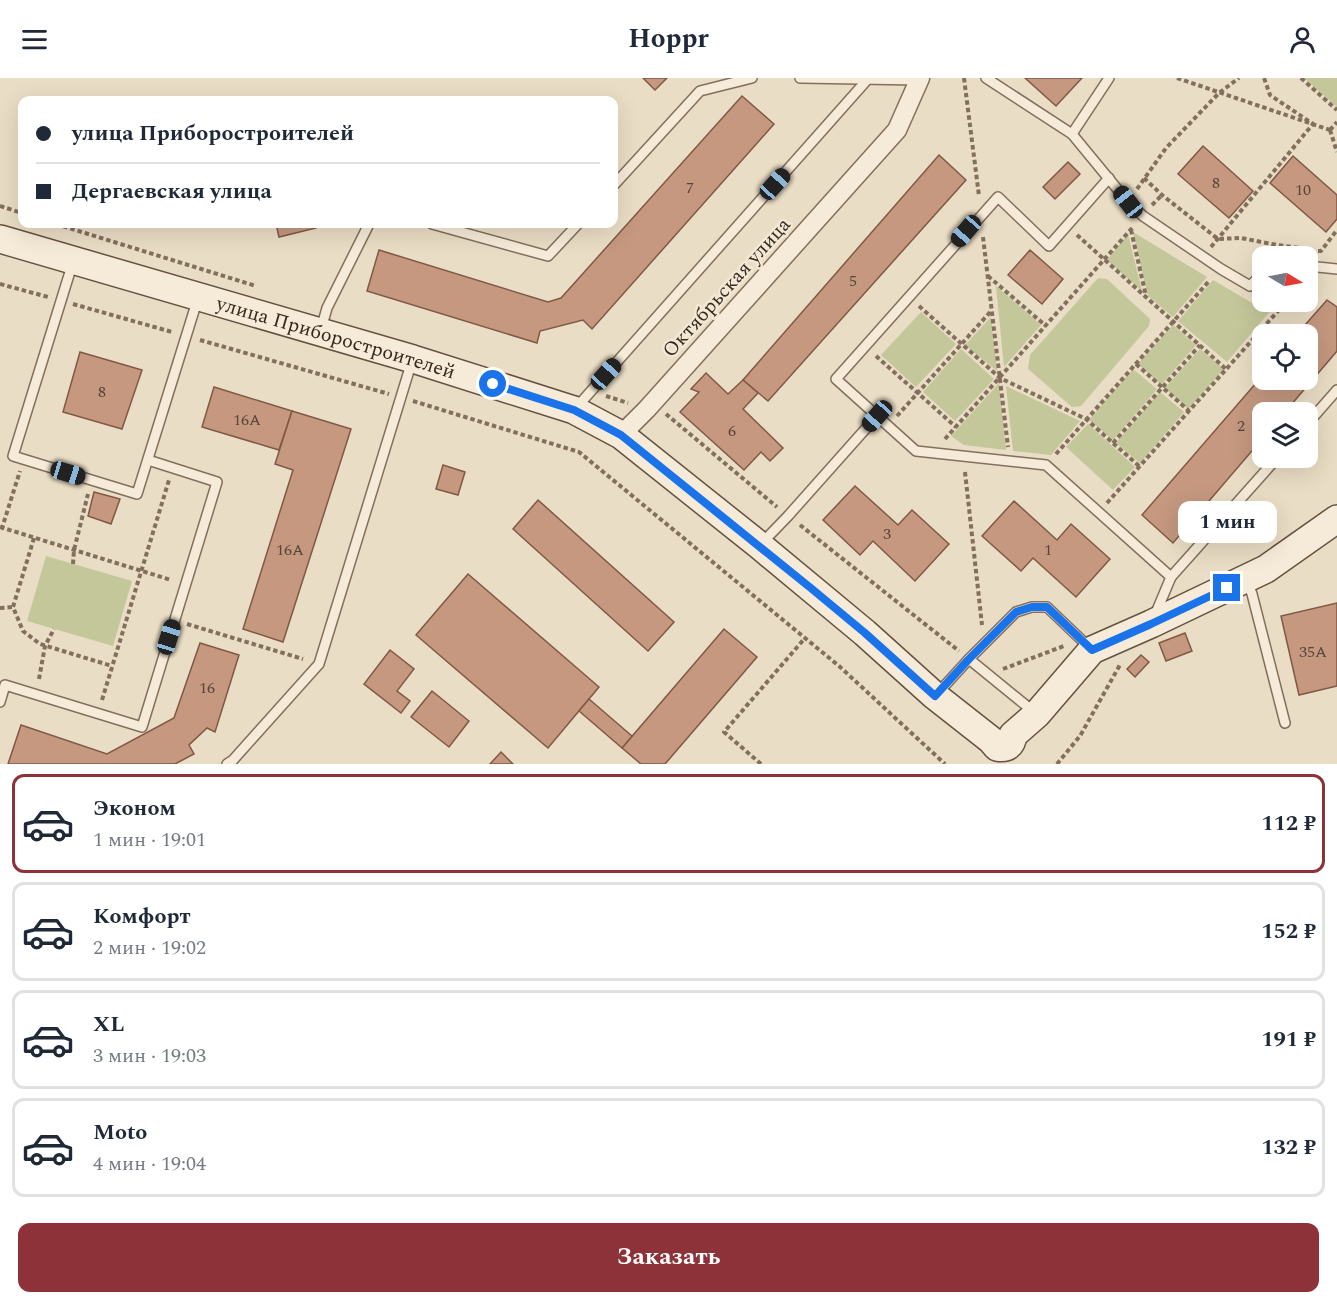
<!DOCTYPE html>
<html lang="ru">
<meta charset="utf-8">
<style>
:root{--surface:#fff;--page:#f2f2f3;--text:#1f2937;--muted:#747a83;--line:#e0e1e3;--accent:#8d3238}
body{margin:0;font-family:Spectral,serif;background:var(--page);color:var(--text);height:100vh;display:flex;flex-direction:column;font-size:22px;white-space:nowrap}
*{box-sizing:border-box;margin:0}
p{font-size:20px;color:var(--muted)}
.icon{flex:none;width:33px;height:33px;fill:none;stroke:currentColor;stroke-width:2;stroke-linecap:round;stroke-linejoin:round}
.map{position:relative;height:686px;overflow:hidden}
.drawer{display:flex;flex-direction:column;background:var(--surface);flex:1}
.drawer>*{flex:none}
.banner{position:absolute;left:18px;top:18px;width:600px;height:132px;border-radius:12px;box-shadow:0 6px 24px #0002;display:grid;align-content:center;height:132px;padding:0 18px;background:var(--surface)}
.needle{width:39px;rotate:100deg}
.controls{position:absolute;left:1252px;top:168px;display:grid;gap:12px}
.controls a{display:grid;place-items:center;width:66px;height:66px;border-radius:12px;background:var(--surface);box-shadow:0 6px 24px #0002;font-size:30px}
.end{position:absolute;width:27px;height:27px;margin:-14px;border:8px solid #1a73e8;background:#fff;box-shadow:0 0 0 3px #fff}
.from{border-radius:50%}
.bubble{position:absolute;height:42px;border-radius:12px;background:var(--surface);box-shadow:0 6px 24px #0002;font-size:20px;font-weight:700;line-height:42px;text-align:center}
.car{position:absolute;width:18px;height:36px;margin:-18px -9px;border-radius:8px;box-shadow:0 0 4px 2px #0007;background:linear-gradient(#222 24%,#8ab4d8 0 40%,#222 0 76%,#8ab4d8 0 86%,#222 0)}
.banner b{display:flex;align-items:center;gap:21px;height:57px;font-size:22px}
.banner b+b{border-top:2px solid var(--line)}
.banner i{width:15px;height:15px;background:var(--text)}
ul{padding:10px 0 0;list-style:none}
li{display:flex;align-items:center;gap:18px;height:99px;margin:0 12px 9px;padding:0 6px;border:3px solid var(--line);border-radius:12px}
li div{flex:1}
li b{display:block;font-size:22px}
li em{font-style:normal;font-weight:700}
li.selected{border-color:var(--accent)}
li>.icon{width:54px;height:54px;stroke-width:1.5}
.button{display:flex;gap:12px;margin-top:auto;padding:12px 18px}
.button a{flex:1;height:69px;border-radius:12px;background:var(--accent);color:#fff;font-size:24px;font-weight:700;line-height:69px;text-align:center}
header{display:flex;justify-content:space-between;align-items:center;height:78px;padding:0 18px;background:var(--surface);font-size:27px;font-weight:700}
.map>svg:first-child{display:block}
.green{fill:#c4c79a}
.building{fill:#c5987f;stroke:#805945;stroke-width:1.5}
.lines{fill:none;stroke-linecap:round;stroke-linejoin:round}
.lane-casing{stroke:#836f5d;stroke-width:12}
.street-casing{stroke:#836f5d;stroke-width:21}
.secondary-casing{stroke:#655140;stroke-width:30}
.path{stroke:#836f5d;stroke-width:4;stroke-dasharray:4.5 3;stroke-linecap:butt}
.lane{stroke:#f6ebd8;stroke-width:9}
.street{stroke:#f6ebd8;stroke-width:18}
.secondary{stroke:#f6ebd8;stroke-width:27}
.route{stroke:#1a73e8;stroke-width:8}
.labels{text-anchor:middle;stroke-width:5;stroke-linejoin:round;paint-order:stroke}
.number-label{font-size:16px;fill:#594537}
.street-label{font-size:20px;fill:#35291f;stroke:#f2e8d4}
</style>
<header><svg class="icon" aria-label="menu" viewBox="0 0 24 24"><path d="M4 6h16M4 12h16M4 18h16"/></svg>Hoppr<svg class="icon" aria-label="person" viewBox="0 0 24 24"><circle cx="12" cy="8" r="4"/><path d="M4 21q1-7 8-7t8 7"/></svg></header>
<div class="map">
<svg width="1337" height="686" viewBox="0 0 1337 686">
<rect width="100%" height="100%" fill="#eaddc5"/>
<g class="green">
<polygon points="1304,0 1337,0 1337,29"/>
<polygon points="1133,154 1207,199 1173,239 1148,218"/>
<polygon points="1128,156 1142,213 1107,182"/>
<polygon points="1098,200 1107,201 1150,241 1149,248 1081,328 1072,329 1028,291 1030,277"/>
<polygon points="1213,202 1259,229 1265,224 1278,224 1227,284 1178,243"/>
<polygon points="996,208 1041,247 1004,289"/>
<polygon points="921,234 956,266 916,309 881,277"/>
<polygon points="991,239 997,293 965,267"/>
<polygon points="1173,247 1196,267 1161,307 1138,286"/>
<polygon points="961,271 994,301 955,343 923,314"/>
<polygon points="1200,271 1224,291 1188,331 1165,310"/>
<polygon points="1133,291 1157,311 1113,362 1089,342"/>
<polygon points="999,305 1006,372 964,367 951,358"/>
<polygon points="1006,308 1080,343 1051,377 1013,373"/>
<polygon points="1160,314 1184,334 1140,385 1116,365"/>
<polygon points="1088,346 1135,389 1113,412 1066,369"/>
<polygon points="46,478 132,503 113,568 27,543"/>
</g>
<g class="building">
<polygon points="643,0 667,0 655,12"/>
<polygon points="1025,0 1082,0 1056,28"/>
<polygon points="742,18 774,46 592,251 583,242 540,253 537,265 367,213 379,172 548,224 561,220"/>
<polygon points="1203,68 1253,113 1229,140 1178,96"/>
<polygon points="939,77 966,102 768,323 743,302"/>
<polygon points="1293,78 1337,117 1337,141 1326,154 1270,105"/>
<polygon points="1068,84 1080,96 1055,121 1043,109"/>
<polygon points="276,146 315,146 316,150 279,159"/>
<polygon points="1030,172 1063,201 1042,226 1008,197"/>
<polygon points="1327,222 1337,229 1337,273 1285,334 1263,334 1263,360 1173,465 1142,437 1263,297 1263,302 1308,302 1308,256 1297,256"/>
<polygon points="80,274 142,292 122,351 63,334"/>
<polygon points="706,295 728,316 743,302 758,315 743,331 783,370 770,383 761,374 744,392 680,334 699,314 691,311"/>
<polygon points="214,309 292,333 279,372 202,349"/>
<polygon points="292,333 351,351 283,564 243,551 293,392 275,386"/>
<polygon points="443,387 465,394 458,417 436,411"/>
<polygon points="855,408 898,447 912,432 949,466 915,503 873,463 860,477 823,442"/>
<polygon points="94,414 120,421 111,446 88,438"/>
<polygon points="538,422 674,544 648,573 513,451"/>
<polygon points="1014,423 1057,462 1071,446 1110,481 1076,519 1033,480 1021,493 982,458"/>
<polygon points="468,496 599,609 548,670 416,557"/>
<polygon points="1337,525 1337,608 1299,617 1281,538"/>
<polygon points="724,551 757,579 665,686 641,686 622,670"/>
<polygon points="1185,555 1192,573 1166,583 1159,565"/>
<polygon points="200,565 239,577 215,654 207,650 189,667 194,676 175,686 8,686 21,647 107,676 174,640"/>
<polygon points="390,572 414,591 397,613 410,623 401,635 364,606"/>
<polygon points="1141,577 1149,584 1135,599 1127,591"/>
<polygon points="432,613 469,643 449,669 411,639"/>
<polygon points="589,621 632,658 622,670 579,633"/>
<polygon points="501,674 513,686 490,686"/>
</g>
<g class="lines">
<g class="lane-casing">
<g id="lane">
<polyline points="800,0 919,2"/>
<polyline points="986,0 1072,56 1128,124 1143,138 1221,191 1250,208 1263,195"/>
<polyline points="1072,56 1109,0"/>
<polyline points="1109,100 1049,168 998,119 836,301 916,373 1046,387 1171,499"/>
<polyline points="614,107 700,13 752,0"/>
<polyline points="432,146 548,178 578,146"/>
<polyline points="73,184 13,378 137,416 198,220"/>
<polyline points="1308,188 1337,191"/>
<polyline points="321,251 327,230 369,146"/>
<polyline points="576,330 867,2"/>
<polyline points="1308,345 1337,312"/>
<polyline points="761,466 788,438 877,338"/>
<polyline points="1247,502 1252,516 1285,645"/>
<polyline points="1155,537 1171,499 1277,380"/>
<polyline points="969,581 1034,634"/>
<polyline points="937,616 969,581 1016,534 1032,529 1047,529 1090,570"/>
<polyline points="0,624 5,607 142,649 217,404 148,382"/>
<polyline points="227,686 233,682 319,586 412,283"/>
</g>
</g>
<g class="street-casing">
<polyline id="street" points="621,357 647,331 897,52 920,0"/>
</g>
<g class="secondary-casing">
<g id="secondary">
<path id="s1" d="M 0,161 L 413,281 L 574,332 L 621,357 L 759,467 L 865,555 L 935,618 L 991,662 L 997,669 C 1006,671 1012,668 1013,657 L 1037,636 L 1092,572 L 1151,546 L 1266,491 L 1337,441"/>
</g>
</g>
<g class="path">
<polyline points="964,0 979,118"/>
<polyline points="1177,0 1330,52"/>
<polyline points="1301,0 1337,32"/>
<polyline points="1330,52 1337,74"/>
<polyline points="1330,52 1337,44"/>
<polyline points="1144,100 1162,117 1218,161 1241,160 1277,167 1307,171"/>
<polyline points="1137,111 1166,70 1219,15 1239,0"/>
<polyline points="1152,127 1162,117"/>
<polyline points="0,128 22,135"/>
<polyline points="56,146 256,208"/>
<polyline points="1131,152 1146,218"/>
<polyline points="1077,157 1226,291"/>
<polyline points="983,159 1008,369"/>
<polyline points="1211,169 1313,46 1270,17 1264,0"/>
<polyline points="1318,173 1321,173 1337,152"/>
<polyline points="988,198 1046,248"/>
<polyline points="0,206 48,219"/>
<polyline points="73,226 172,254"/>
<polyline points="919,228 1000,300 1086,341 1140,389"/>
<polyline points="200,262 389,316"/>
<polyline points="876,278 956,349"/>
<polyline points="1136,286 1189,333"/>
<polyline points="606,318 628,325"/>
<polyline points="413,323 579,374 839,588 945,686"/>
<polyline points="666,336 777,429"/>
<polyline points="897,338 992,232"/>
<polyline points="945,361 1133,149"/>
<polyline points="1113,365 1200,267"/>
<polyline points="1056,376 1210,202"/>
<polyline points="965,394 982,547"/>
<polyline points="1107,425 1286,224"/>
<polyline points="800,447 959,573"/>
<polyline points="0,449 171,502"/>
<polyline points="1,451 2,450 20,393"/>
<polyline points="34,460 13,529 23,553 40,566 112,588"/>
<polyline points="73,486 74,472 88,416"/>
<polyline points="0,530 13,529"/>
<polyline points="187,546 303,581"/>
<polyline points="1003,591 1064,568"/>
<polyline points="39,601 45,568 54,551"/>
<polyline points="102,622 169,402"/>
<polyline points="761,686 724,654 805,560"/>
<polyline points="1057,686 1080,658 1121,585"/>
</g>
<use href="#lane" class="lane"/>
<use href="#street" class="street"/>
<use href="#secondary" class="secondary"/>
</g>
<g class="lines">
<polyline class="route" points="493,306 574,332 621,357 812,511 865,555 935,618 969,581 1016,534 1032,529 1047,529 1092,572 1151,546 1227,510"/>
</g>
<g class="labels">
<g class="number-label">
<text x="1216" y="110">8</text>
<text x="690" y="115">7</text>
<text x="1303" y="117">10</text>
<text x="853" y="208">5</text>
<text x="102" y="319">8</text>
<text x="247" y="347">16А</text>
<text x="1241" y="353">2</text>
<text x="732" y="358">6</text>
<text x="887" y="461">3</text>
<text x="290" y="477">16А</text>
<text x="1048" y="477">1</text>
<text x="1313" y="579">35А</text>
<text x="207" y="615">16</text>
</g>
<g class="street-label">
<text transform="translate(726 209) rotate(-48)" y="7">Октябрьская улица</text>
<text dy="7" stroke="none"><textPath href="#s1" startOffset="350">улица Приборостроителей</textPath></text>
</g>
</g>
</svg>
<div class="controls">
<a><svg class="needle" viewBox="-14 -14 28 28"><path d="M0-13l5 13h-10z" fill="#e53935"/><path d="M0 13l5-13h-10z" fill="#747a83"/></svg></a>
<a><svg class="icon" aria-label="locate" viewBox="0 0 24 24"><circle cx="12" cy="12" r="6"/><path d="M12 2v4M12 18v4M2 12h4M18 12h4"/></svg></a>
<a><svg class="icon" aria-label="layers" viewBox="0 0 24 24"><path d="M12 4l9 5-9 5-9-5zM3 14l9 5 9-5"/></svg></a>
</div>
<i class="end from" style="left:493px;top:306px"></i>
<i class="end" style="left:1227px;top:510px"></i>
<div class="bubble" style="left:1178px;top:423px;width:99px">1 мин</div>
<i class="car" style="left:775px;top:106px;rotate:42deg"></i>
<i class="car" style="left:1128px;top:124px;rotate:322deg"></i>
<i class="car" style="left:966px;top:153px;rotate:221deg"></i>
<i class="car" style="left:606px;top:296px;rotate:42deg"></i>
<i class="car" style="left:877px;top:338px;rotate:222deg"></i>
<i class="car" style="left:68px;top:395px;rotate:107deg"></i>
<i class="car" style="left:169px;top:559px;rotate:17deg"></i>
<div class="banner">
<b><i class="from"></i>улица Приборостроителей</b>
<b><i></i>Дергаевская улица</b>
</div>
</div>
<section class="drawer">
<ul>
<li class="selected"><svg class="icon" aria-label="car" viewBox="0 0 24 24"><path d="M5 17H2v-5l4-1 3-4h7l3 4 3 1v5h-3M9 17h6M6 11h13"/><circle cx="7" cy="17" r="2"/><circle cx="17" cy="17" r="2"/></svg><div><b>Эконом</b><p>1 мин · 19:01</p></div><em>112 ₽</em></li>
<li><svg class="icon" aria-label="car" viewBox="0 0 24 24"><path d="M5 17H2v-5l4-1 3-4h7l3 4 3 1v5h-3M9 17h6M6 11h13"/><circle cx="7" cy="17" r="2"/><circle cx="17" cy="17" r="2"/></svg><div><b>Комфорт</b><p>2 мин · 19:02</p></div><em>152 ₽</em></li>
<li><svg class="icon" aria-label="car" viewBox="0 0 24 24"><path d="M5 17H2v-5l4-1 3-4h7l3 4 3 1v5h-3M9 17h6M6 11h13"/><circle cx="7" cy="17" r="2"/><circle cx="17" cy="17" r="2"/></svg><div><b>XL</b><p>3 мин · 19:03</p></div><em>191 ₽</em></li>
<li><svg class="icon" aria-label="car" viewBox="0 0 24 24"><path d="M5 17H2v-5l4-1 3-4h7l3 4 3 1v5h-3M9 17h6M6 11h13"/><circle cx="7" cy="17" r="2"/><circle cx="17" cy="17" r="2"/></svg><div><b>Moto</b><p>4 мин · 19:04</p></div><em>132 ₽</em></li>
</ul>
<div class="button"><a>Заказать</a></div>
</section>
